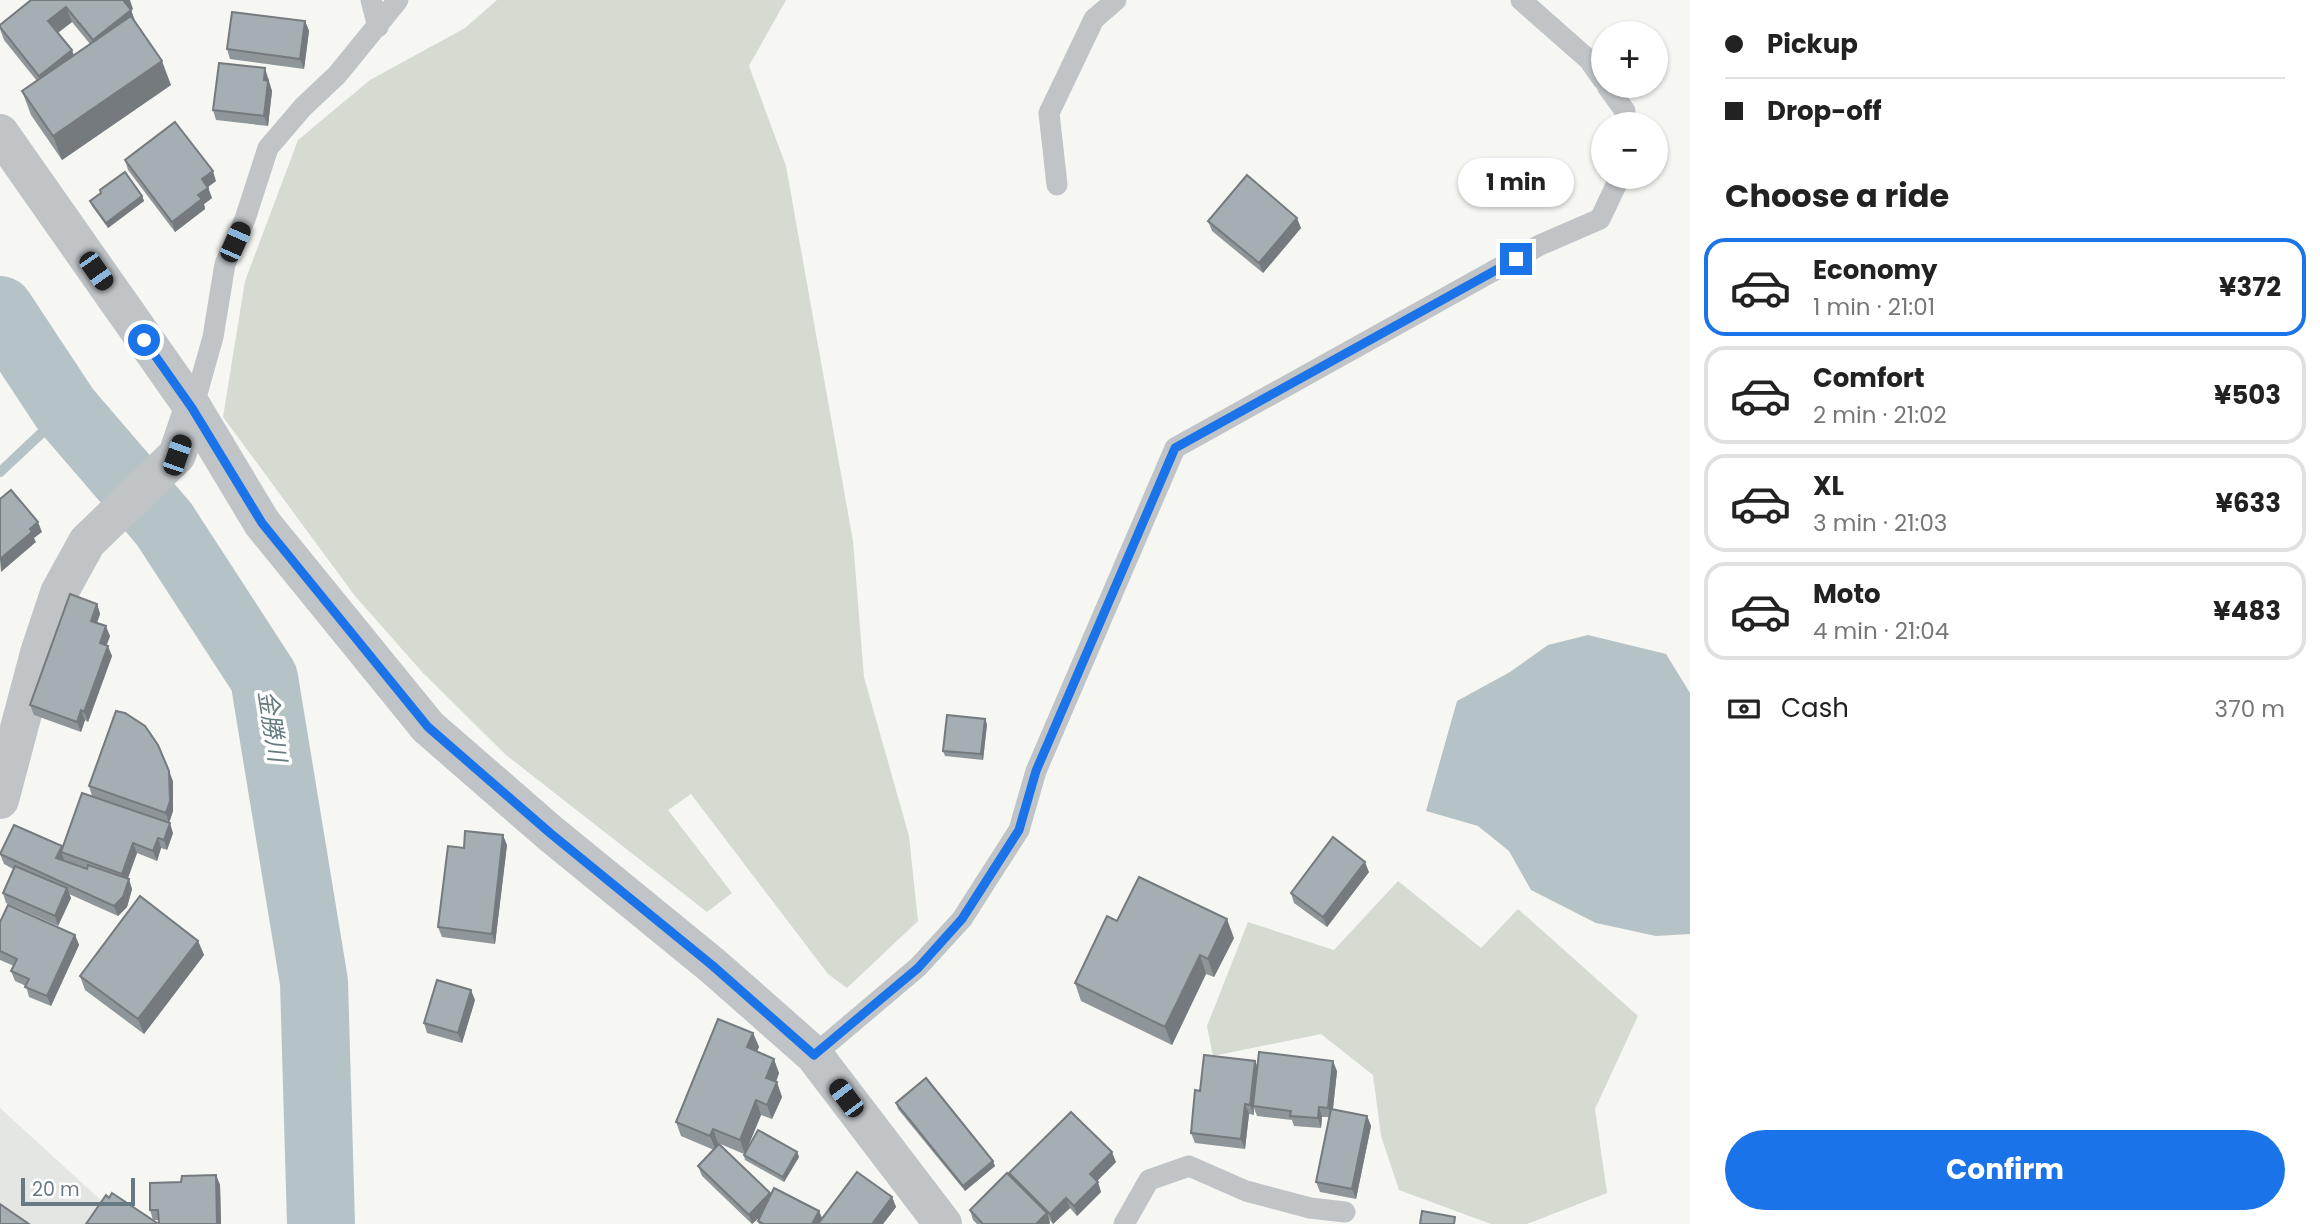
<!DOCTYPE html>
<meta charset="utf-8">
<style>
:root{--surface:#fff;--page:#f6f6f6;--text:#222;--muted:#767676;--line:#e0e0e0;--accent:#1a73e8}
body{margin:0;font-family:Poppins,"Noto Sans JP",sans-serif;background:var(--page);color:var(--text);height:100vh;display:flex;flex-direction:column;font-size:26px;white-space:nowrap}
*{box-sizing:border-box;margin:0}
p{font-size:23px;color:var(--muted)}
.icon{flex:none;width:38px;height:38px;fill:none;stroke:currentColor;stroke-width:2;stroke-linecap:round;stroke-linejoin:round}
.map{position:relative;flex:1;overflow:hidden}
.side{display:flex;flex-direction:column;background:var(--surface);width:630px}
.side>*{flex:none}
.hud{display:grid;align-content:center;height:154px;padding:0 35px;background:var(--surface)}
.controls{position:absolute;left:1591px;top:21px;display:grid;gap:14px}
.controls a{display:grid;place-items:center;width:77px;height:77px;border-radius:50%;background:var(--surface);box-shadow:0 2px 5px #0004;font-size:35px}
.scale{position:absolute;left:21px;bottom:18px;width:114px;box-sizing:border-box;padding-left:7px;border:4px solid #677983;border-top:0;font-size:19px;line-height:24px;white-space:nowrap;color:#677983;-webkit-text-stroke:5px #fff;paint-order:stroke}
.end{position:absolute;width:32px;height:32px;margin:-16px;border:9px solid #1a73e8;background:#fff;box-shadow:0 0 0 4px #fff}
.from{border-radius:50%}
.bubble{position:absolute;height:49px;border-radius:24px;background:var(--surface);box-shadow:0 2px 5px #0004;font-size:23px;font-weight:700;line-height:49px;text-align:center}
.car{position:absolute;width:21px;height:42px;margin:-21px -10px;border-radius:9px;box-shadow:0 0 5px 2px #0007;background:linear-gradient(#222 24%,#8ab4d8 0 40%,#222 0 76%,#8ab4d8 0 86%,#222 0)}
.hud b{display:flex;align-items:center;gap:24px;height:66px;font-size:26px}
.hud b+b{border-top:2px solid var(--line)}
.hud i{width:18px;height:18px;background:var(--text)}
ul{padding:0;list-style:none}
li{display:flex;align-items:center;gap:21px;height:98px;margin:0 14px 10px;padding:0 21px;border:4px solid var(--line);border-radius:21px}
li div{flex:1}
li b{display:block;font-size:26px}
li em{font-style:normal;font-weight:700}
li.current{border-color:var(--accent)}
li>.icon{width:63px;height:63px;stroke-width:1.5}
h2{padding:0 35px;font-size:32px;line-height:84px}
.pay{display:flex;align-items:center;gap:18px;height:77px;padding:0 35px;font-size:26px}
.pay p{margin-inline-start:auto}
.cta{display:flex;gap:14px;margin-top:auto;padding:14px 35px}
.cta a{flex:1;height:80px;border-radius:42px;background:var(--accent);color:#fff;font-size:28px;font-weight:700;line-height:80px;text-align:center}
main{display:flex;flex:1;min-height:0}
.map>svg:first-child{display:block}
.built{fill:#e4e6e4}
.green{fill:#d6dbd2}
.water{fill:#b5c2c6}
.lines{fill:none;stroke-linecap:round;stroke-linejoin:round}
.stream{stroke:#b5c2c6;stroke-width:10}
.river{stroke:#b5c2c6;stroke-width:68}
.service{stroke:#c0c4c7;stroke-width:21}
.minor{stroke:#c0c4c7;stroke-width:38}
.tertiary{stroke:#c0c4c7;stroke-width:38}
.wall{fill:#8e9699;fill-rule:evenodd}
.shaded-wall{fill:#747a7d}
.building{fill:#a5aeb2;stroke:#747a7d;stroke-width:2}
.route{stroke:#1a73e8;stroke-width:9}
.labels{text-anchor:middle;stroke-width:7;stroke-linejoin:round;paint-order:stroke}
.water-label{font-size:24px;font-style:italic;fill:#637a7f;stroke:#fff}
</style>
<main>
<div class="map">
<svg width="1690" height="1224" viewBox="0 0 1690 1224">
<rect width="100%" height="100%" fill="#f6f6f3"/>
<polygon class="built" points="0,1108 105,1204 91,1224 0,1224"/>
<g class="green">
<polygon points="497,0 786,0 749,66 786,166 853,541 864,677 909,836 918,921 847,988 828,974 691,794 668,810 732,893 707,912 506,755 423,673 355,596 223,417 245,281 298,140 370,80 465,28"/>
<polygon points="1398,881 1481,948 1518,909 1638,1016 1595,1109 1607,1193 1527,1224 1491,1224 1399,1190 1381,1136 1373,1075 1321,1034 1213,1056 1207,1026 1248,922 1334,950"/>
</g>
<polygon class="water" points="1588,635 1666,654 1690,693 1690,934 1656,936 1596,923 1531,890 1509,851 1478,826 1426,811 1457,701 1510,672 1548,645"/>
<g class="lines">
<polyline class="stream" points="0,472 66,410"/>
<polyline class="river" points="0,310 66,410 164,524 264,678 314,982 321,1224"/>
<g class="service">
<polyline points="371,0 378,27"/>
<polyline points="1521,0 1589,60 1603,80"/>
<polyline points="1607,86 1625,111 1624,124"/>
<polyline points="1057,185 1049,113 1094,19 1116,0"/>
<polyline points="193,408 213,337 225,264 245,219 268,148 303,107 337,75 398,0"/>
<polyline points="814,1055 918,967 962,919 1019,830 1036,771 1175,448 1540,245 1600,219 1620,177"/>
<polyline points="1124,1224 1149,1180 1189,1166 1246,1191 1310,1208 1345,1212"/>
</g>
<polyline class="minor" points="0,800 39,653 59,593 87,542 177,455 193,408"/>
<polyline class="tertiary" points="0,133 193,408 262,523 428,727 550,833 713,966 814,1055 943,1224"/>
</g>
<g class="wall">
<path d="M 31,0 L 133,9 L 131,10 L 135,21 L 171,85 L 62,160 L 31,115 L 22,91 L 37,81 L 4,40 L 0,29 L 0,27 ZM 72,22 L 90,44 L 74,55 L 58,32 Z"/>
<polygon points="305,21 309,31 304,69 230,59 227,49"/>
<polygon points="269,78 268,81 272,91 268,126 216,120 213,110"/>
<polygon points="125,160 216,181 208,187 212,198 204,204 205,209 175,232 128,170"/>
<polygon points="142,196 144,201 108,228 92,206 90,201"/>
<polygon points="1208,221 1301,228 1263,273 1212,231"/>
<polygon points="97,604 100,614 97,623 110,636 106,645 112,656 88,722 85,720 81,732 34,715 30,705"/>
<polygon points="987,724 983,760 945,756 943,751"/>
<polygon points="173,781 173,811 169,823 92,796 89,786"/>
<polygon points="173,833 167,850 161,848 157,861 137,853 127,879 132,889 127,907 118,916 69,894 71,898 58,926 6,903 3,893 13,869 4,864 0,854 62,849"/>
<polygon points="507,845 495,944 442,937 438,927 464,848"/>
<polygon points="1369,872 1327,927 1294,903 1291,893"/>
<polygon points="1117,921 1234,938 1214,977 1206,974 1172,1045 1081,1001 1075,983"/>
<polygon points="0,922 75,935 79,945 51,1006 29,997 26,986 15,981 11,971 14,966 0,960"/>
<polygon points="198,941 204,955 144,1034 85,990 80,976"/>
<polygon points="475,1000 462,1043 427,1033 424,1023"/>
<polygon points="753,1033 759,1047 757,1051 779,1073 776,1082 782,1097 772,1119 761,1115 746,1151 797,1152 799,1157 784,1182 745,1160 744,1155 744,1154 718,1143 717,1147 771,1195 819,1211 822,1218 892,1197 896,1207 883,1224 759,1224 758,1221 759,1218 752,1224 702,1176 698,1166 714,1150 681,1136 676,1122"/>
<polygon points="1255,1061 1258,1068 1337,1071 1333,1109 1367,1116 1371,1126 1356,1199 1320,1192 1316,1182 1329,1117 1322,1117 1321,1128 1294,1126 1292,1120 1257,1116 1254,1108 1254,1115 1249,1114 1245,1149 1195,1143 1191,1133 1200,1091"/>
<polygon points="896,1103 995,1166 965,1191 898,1109"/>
<polygon points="1116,1162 1097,1181 1101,1192 1077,1216 1070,1208 1053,1224 1049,1219 1050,1223 1049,1224 977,1224 973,1220 970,1210 1011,1177 1009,1173"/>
<polygon points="216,1175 220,1185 221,1224 159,1224 158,1220 153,1220 150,1210 181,1182"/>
</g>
<g class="shaded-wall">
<polygon points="122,0 130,0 133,9 131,10 136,24 98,54 93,40"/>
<polygon points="66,7 72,22 54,36 48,21"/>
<polygon points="305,21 309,31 304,69 300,59"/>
<polygon points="72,50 77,64 45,90 39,76"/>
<polygon points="162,61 171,85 62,160 53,136"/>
<polygon points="265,68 272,91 268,126 264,116 264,80"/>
<polygon points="213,171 216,181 205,189 202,179"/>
<polygon points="208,188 212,198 204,204 205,209 175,232 172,222 198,195"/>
<polygon points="142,196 144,201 108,228 106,223"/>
<polygon points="1297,218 1301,228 1263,273 1259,263"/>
<polygon points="38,522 42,532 34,538 36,542 1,572 0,559"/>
<polygon points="97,604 100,614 94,631 91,621"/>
<polygon points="106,626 110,636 104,653 100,643"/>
<polygon points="108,646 112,656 88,722 84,712"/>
<polygon points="81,710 85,720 81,732 77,722"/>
<polygon points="985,719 987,724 983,760 981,754"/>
<polygon points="169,771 173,781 173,811 169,823 166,813"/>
<polygon points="170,823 173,833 167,850 164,840"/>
<polygon points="503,835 507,845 495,944 492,934"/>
<polygon points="158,838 161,848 157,861 153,851"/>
<polygon points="133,843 137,853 126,884 122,874"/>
<polygon points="62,846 64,854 61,852 64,859 60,868 56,858"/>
<polygon points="1365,862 1369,872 1327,927 1323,917"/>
<polygon points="129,879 132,889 127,907 118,916 114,906"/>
<polygon points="67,888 71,898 58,926 55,916"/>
<polygon points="1227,919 1234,938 1214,977 1208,959"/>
<polygon points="75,935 79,945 51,1006 47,996"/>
<polygon points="198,941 204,955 144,1034 138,1019"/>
<polygon points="1200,955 1206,974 1172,1045 1165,1027"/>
<polygon points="471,990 475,1000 462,1043 458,1033"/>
<polygon points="753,1033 759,1047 752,1062 747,1047"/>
<polygon points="774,1059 779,1073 772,1092 766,1078"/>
<polygon points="1255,1061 1259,1071 1253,1106 1254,1115 1250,1105"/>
<polygon points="1333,1061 1337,1071 1332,1117 1328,1108"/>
<polygon points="777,1082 782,1097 772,1119 767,1105"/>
<polygon points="756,1100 761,1115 745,1154 740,1140"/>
<polygon points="1245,1104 1249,1114 1245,1149 1241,1139"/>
<polygon points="1319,1107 1322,1117 1321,1128 1318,1118"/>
<polygon points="1367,1116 1371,1126 1356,1199 1352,1189"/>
<polygon points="713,1129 718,1143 716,1150 710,1136"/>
<polygon points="797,1152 799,1157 784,1182 783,1177"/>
<polygon points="1112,1152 1116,1162 1094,1184 1090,1174"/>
<polygon points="993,1161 995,1166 965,1191 963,1186"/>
<polygon points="216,1175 220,1185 221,1224 217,1224"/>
<polygon points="1098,1182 1101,1192 1077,1216 1074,1206"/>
<polygon points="770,1193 774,1203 752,1224 749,1215"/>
<polygon points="892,1197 896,1207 883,1224 872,1224"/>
<polygon points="1066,1198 1070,1208 1053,1224 1050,1214"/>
<polygon points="819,1211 823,1221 821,1224 812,1224"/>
<polygon points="1047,1213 1050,1223 1049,1224 1036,1224"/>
</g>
<g class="building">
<polygon points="31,0 123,0 131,10 93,40 66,7 48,21 72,50 39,76 0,27 0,25"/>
<polygon points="232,12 305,21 300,59 227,49"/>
<polygon points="131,16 162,61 53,136 22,91"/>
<polygon points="219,63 265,68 264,80 268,81 264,116 213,110"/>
<polygon points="175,122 213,171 202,179 208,188 198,195 202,199 172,222 125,160"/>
<polygon points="125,172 142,196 106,223 90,201 101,193 100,190"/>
<polygon points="1247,175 1297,218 1259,263 1208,221"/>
<polygon points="11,490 38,522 30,529 32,532 0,559 0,499"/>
<polygon points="70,594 97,604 91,621 106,626 100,643 108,646 84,712 81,710 77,722 30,705"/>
<polygon points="116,711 125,713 145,726 158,745 169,771 170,801 166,813 89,786"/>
<polygon points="947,715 985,719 981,754 943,751"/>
<polygon points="82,793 170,823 164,840 158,838 153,851 133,843 122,874 61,852"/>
<polygon points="14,825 62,846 56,858 87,869 88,865 129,879 123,897 114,906 0,854"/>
<polygon points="465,831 503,835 492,934 438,927 448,846 464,848"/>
<polygon points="1333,837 1365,862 1323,917 1291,893"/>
<polygon points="15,866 67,888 55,916 3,893"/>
<polygon points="1139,877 1227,919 1208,959 1200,955 1165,1027 1075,983 1107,916 1117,921"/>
<polygon points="140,896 198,941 138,1019 80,976"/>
<polygon points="8,905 75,935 47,996 25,987 29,979 11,971 17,959 0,951 0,922"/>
<polygon points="437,980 471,990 458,1033 424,1023"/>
<polygon points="718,1019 753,1033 747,1047 774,1059 766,1078 777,1082 767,1105 756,1100 740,1140 713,1129 710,1136 676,1122"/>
<polygon points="1259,1052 1333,1061 1328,1108 1319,1107 1318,1118 1290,1116 1291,1111 1253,1106"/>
<polygon points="1204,1055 1255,1061 1250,1105 1245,1104 1241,1139 1191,1133 1195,1090 1200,1091"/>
<polygon points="926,1078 993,1161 963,1186 896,1103"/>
<polygon points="1331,1109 1367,1116 1352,1189 1316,1182"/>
<polygon points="1071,1112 1112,1152 1090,1174 1098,1182 1074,1206 1066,1198 1050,1214 1009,1173"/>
<polygon points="758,1130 797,1152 783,1177 744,1155"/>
<polygon points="719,1144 770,1193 749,1215 698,1166"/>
<polygon points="857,1172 892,1197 872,1224 818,1224"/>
<polygon points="1007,1173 1047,1213 1036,1224 983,1224 970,1210"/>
<polygon points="216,1175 217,1224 159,1224 158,1210 150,1210 150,1183 181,1182 182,1176"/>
<polygon points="774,1188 819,1211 812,1224 764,1224 758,1221"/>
<polygon points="112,1193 157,1223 156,1224 86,1224 106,1195 109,1198"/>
<polygon points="0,1204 29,1224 0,1224"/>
<polygon points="1422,1211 1455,1217 1454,1224 1420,1224"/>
</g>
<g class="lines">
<polyline class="route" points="144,340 192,408 262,523 428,727 550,833 713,966 814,1055 918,968 962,919 1019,830 1036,771 1175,448 1516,259"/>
</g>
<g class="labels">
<g class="water-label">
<text transform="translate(272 726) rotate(81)" y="8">金勝川</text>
</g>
</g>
</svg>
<div class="controls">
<a>+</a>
<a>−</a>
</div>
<div class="scale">20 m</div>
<i class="end from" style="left:144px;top:340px"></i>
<i class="end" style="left:1516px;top:259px"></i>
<div class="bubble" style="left:1458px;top:158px;width:116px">1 min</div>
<i class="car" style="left:235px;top:242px;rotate:24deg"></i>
<i class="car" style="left:96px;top:271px;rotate:145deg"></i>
<i class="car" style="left:177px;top:455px;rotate:19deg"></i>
<i class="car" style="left:846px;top:1098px;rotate:323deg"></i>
</div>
<section class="side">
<div class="hud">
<b><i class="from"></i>Pickup</b>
<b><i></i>Drop-off</b>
</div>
<h2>Choose a ride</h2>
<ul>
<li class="current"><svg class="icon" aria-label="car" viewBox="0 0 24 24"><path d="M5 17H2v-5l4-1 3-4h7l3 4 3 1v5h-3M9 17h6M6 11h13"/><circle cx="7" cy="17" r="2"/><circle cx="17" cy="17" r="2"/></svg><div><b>Economy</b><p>1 min · 21:01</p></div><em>¥372</em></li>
<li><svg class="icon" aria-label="car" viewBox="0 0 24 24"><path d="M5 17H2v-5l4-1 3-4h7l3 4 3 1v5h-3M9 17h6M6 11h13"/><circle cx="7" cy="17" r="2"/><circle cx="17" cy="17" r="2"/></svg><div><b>Comfort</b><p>2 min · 21:02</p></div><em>¥503</em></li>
<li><svg class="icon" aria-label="car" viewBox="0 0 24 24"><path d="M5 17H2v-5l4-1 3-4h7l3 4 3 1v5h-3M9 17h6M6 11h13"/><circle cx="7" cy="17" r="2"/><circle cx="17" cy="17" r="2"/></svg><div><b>XL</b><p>3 min · 21:03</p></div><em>¥633</em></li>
<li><svg class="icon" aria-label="car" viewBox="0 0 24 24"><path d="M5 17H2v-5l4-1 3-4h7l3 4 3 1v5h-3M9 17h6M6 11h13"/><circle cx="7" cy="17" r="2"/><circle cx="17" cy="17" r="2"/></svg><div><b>Moto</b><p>4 min · 21:04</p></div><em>¥483</em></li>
</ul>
<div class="pay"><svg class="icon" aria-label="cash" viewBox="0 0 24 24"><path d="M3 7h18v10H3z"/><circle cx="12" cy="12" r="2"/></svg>Cash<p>370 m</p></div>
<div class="cta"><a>Confirm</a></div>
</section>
</main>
